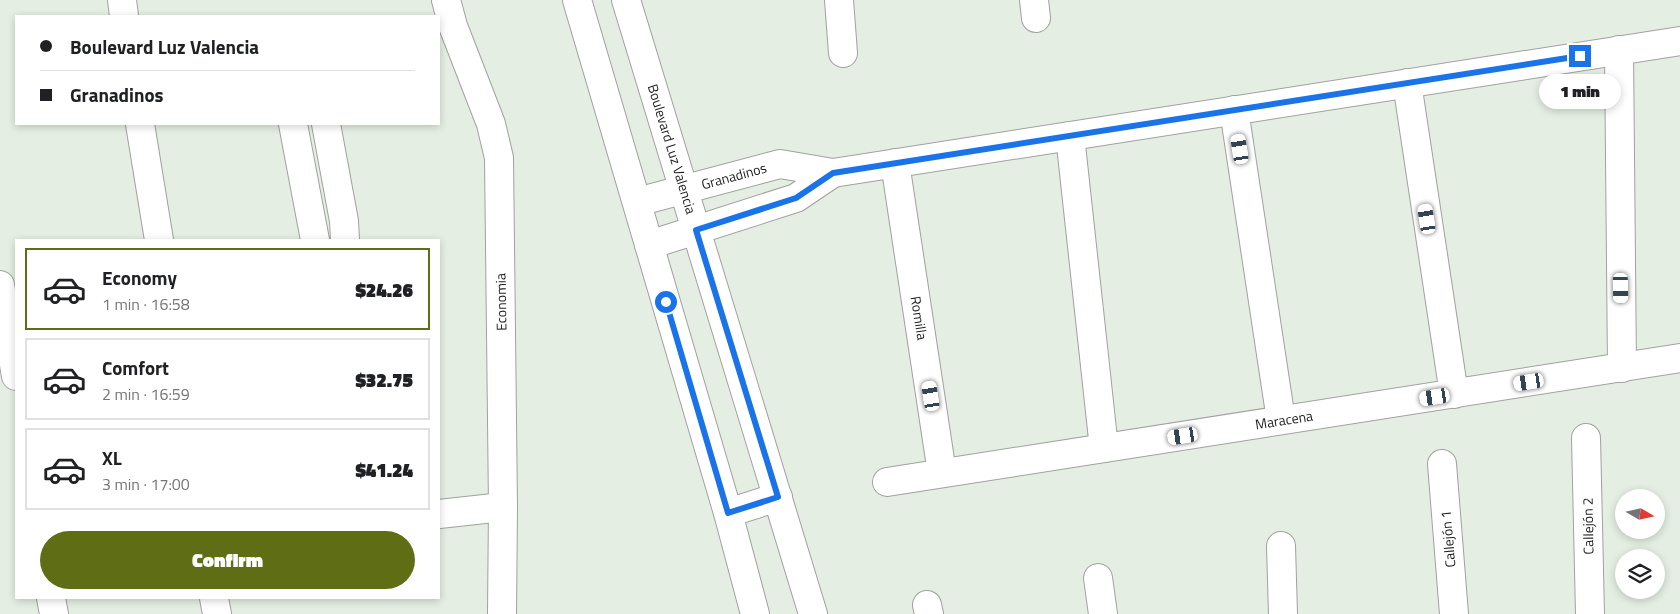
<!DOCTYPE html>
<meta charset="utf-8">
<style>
:root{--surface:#fff;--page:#f2f2f2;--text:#202124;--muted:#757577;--line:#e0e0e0;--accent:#5f6d14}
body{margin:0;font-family:"Titillium Web",sans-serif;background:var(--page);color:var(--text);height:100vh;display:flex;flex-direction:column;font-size:19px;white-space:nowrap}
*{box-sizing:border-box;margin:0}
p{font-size:16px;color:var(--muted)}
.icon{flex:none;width:28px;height:28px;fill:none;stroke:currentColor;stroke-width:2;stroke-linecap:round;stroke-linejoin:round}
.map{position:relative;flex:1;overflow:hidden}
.details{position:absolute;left:15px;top:239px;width:425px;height:360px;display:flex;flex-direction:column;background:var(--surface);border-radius:0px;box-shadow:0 2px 8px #0003}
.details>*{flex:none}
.guide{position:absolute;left:15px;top:15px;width:425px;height:110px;border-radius:0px;box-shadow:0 2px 8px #0003;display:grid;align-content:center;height:110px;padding:0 25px;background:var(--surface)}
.needle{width:32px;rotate:99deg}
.buttons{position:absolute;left:1615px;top:489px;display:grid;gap:10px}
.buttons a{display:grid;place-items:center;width:50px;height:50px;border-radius:50%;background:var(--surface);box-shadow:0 2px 8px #0003;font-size:25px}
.end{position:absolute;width:22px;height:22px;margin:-11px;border:6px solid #1a73e8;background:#fff;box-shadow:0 0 0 2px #fff}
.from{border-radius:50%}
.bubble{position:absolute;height:35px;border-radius:18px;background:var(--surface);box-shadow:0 2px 8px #0003;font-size:16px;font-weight:800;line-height:35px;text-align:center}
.car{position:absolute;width:15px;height:30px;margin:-15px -8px;border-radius:6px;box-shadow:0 0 4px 1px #0007;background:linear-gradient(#fff 24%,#345 0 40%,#fff 0 76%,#345 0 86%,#fff 0)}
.guide b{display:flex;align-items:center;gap:18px;height:48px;font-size:19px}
.guide b+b{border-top:1px solid var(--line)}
.guide i{width:12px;height:12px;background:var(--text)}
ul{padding:9px 0 0;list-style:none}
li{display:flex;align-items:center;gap:15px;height:82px;margin:0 10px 8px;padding:0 15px;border:2px solid var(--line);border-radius:0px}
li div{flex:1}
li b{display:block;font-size:19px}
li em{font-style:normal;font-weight:800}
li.current{border-color:var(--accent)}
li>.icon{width:45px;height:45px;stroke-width:1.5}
.cta{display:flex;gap:10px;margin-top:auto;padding:10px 25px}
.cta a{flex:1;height:58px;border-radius:30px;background:var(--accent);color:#fff;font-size:20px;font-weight:800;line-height:58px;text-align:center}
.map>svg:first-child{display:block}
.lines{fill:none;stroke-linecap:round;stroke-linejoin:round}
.minor-casing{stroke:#a1a1a1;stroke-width:30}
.minor{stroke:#fff;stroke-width:28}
.route{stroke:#1a73e8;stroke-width:6}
.labels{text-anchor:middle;stroke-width:4;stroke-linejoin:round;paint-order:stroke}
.street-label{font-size:14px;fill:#1d1d1d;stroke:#fff}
</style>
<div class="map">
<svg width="1680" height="614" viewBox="0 0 1680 614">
<rect width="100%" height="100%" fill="#e4eee2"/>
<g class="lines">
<g class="minor-casing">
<g id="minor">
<polyline points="122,0 124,16"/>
<polyline points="446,0 453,26 491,124 499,158 503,507 502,614"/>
<polyline points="577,0 728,513 755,614"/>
<polyline points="626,0 813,614"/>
<polyline points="839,0 843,53"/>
<polyline points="1034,0 1036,18"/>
<polyline points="1619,50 1622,368"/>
<polyline points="1407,83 1454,394"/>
<polyline points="1234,110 1281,420"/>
<polyline points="140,124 159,240"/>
<polyline points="293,124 315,240"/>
<polyline points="326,124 344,221 345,240"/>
<polyline points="1070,136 1104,448"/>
<polyline points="895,163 942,473"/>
<polyline points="637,202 780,164 833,173 1680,41"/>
<polyline points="649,245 796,198 833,173"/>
<polyline points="0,285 16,376"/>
<polyline points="1586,438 1590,614"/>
<polyline points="1442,464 1454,614"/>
<polyline points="887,482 1680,358"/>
<polyline points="728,513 778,497"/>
<polyline points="439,514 503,507"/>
<polyline points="1281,546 1283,614"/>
<polyline points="1098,578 1103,614"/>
<polyline points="51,598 54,614"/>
<polyline points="214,598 217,614"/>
<polyline points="927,605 929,614"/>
</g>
</g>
<use href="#minor" class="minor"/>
</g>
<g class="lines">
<polyline class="route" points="666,302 728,513 778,497 696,230 796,198 833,173 1580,56"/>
</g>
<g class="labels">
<g class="street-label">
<text transform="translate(672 149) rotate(73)" y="5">Boulevard Luz Valencia</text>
<text transform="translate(734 176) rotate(-15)" y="5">Granadinos</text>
<text transform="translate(501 302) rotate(-91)" y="5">Economia</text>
<text transform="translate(919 318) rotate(81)" y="5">Romilla</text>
<text transform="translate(1284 420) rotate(-9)" y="5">Maracena</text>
<text transform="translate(1588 526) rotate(-91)" y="5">Callejón 2</text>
<text transform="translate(1448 539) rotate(-95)" y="5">Callejón 1</text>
</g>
</g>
</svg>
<div class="buttons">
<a><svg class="needle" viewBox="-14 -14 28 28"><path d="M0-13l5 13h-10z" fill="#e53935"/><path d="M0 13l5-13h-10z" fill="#757577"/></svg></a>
<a><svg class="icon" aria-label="layers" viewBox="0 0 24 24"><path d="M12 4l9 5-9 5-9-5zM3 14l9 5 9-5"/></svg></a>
</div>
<i class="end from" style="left:666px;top:302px"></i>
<i class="end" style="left:1580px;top:56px"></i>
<div class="bubble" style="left:1539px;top:74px;width:82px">1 min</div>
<i class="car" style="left:1240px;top:149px;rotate:351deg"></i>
<i class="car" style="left:1427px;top:219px;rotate:351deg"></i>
<i class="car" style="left:1621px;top:288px;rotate:179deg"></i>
<i class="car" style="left:1529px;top:382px;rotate:261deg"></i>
<i class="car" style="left:931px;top:396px;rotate:351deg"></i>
<i class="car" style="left:1435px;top:397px;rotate:261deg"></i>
<i class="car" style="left:1183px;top:436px;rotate:261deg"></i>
<div class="guide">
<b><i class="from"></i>Boulevard Luz Valencia</b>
<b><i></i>Granadinos</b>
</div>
<section class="details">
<ul>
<li class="current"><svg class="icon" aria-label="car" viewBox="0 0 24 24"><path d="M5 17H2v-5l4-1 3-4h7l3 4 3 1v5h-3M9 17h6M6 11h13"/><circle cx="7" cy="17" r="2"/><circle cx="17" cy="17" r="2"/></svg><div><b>Economy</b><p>1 min · 16:58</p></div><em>$24.26</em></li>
<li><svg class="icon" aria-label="car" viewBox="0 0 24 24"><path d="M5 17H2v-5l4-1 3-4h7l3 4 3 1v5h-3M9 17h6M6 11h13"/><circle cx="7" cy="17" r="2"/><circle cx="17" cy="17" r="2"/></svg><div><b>Comfort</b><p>2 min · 16:59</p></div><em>$32.75</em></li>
<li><svg class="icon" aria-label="car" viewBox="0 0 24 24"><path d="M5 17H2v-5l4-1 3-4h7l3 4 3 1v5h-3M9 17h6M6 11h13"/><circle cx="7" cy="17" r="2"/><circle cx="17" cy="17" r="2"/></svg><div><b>XL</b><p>3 min · 17:00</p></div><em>$41.24</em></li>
</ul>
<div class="cta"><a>Confirm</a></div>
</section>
</div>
